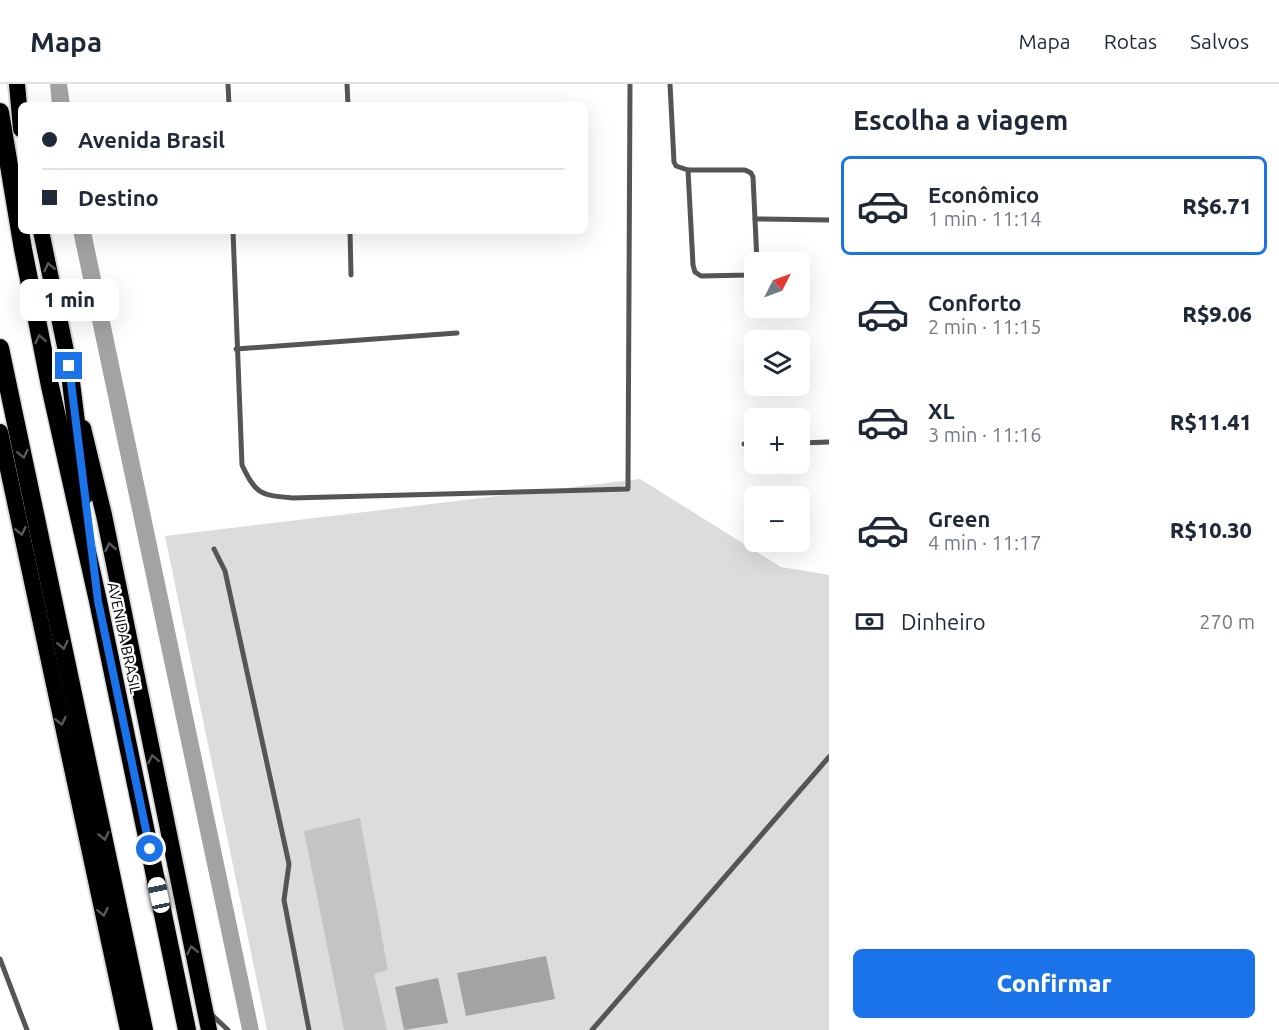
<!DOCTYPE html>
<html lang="pt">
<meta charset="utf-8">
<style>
:root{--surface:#fff;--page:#f6f6f7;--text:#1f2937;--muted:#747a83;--line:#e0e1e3;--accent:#1a73e8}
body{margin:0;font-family:Ubuntu,sans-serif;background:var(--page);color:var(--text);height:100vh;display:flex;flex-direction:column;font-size:22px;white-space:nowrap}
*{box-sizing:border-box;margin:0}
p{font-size:20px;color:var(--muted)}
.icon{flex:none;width:33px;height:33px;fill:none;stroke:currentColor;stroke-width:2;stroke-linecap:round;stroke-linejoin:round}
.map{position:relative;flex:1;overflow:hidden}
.drawer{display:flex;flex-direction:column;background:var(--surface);width:450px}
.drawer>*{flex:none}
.hud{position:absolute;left:18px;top:18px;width:570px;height:132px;border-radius:9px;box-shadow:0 6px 24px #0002;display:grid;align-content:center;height:132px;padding:0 24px;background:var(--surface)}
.needle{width:39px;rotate:48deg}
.controls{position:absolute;left:744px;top:168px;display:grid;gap:12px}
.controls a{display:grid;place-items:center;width:66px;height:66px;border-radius:9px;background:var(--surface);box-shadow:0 6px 24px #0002;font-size:30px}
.end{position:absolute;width:27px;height:27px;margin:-14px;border:8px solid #1a73e8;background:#fff;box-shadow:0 0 0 3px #fff}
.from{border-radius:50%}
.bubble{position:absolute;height:42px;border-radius:9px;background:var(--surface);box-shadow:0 6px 24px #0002;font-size:20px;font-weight:800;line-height:42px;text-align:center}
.car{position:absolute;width:18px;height:36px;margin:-18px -9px;border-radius:8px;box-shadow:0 0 4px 2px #0007;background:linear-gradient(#fff 24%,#345 0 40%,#fff 0 76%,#345 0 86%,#fff 0)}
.hud b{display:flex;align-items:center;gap:21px;height:57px;font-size:22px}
.hud b+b{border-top:2px solid var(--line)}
.hud i{width:15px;height:15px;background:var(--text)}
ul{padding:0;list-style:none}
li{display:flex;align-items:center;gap:18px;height:99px;margin:0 12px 9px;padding:0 12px;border:3px solid transparent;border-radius:9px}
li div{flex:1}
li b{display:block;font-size:22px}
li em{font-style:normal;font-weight:800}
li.current{border-color:var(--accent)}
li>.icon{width:54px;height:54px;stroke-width:1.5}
h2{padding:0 24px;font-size:27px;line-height:72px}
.pay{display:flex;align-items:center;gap:15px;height:66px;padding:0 24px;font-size:22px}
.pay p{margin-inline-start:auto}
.button{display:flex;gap:12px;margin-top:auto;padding:12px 24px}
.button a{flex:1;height:69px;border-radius:9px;background:var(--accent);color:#fff;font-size:24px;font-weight:800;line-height:69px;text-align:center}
header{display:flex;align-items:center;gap:36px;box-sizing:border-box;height:84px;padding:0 30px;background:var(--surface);border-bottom:2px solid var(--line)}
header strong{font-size:28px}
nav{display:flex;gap:33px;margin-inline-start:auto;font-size:21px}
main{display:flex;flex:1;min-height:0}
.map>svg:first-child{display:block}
.green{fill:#dcdcdc}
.water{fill:#a3a3a3}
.building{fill:#c4c4c4}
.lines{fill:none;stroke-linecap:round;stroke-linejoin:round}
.trunk-casing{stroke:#dbdbdb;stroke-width:20}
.motorway-casing{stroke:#dbdbdb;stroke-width:21}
.service{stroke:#555;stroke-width:5}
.trunk{stroke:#000;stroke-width:16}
.motorway{stroke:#000;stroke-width:18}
.oneway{stroke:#595959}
.route{stroke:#1a73e8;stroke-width:8}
.labels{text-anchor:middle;stroke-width:4.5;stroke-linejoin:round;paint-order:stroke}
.street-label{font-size:15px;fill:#000;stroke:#fff}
</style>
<header>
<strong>Mapa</strong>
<nav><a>Mapa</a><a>Rotas</a><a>Salvos</a></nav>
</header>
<main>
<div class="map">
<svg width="829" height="946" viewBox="0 0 829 946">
<rect width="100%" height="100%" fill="#fff"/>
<polygon class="green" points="640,395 781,483 829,491 829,946 267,946 165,452"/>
<g class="water">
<polygon points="50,0 67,0 70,21 52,21"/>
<polygon points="73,147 91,147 259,946 242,946"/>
<polygon points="546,872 555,915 466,932 457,889"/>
<polygon points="438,894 448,939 404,946 395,903"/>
</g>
<polygon class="building" points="360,734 388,886 374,890 387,946 344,946 304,747"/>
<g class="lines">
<g class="trunk-casing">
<g id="trunk">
<polyline points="17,0 21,45"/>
<polyline points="41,147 72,296"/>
<polyline points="83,344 104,431 209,946"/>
<polyline points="0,348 128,946"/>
</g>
</g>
<g class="motorway-casing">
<g id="motorway">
<polyline points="0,28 23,165 50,302 98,517 187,946"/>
<polyline points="0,264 144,946"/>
<polyline points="69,282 85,411"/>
</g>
</g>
<g class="service">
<polyline points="228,0 229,21"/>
<polyline points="347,0 348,21"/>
<polyline points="670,0 674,78 676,82 688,86 745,86 751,89 753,93 757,178"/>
<polyline points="688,86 693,181 695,188 701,192 750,191 754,188"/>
<polyline points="755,135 829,136"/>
<path d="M 233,147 L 242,381 C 256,411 261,411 292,414 L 628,405 L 630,0"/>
<polyline points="350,147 351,191"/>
<polyline points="236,265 457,249"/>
<polyline points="800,359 829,358"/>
<polyline points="744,360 754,360"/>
<polyline points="214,465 225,487 289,780 284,816 309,946"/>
<polyline points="0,875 27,946"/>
<polyline points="212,931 228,946"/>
<polyline points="592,946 829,673"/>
</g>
<use href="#trunk" class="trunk"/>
<use href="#motorway" class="motorway"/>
</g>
<defs><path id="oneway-chevron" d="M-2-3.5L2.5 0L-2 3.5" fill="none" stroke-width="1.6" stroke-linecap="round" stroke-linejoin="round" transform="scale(1.5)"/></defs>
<g class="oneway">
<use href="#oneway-chevron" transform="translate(49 183) rotate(-102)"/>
<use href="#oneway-chevron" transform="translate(40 255) rotate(-101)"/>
<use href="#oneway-chevron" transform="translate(23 370) rotate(78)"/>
<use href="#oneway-chevron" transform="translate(21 447) rotate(78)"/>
<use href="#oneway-chevron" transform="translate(110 463) rotate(-101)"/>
<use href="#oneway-chevron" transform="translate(63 561) rotate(78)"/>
<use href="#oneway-chevron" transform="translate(61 637) rotate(78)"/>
<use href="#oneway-chevron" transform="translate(153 675) rotate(-101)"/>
<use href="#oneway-chevron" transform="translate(104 752) rotate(78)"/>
<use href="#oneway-chevron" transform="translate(103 828) rotate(78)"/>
<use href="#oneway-chevron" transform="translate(192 866) rotate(-101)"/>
</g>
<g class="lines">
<polyline class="route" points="69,282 98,517 150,765"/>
</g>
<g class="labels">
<g class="street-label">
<text transform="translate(124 554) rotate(78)" y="5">AVENIDA BRASIL</text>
</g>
</g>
</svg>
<div class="controls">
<a><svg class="needle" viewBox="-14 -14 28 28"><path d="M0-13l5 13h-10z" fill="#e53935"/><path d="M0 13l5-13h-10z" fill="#747a83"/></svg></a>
<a><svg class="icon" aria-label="layers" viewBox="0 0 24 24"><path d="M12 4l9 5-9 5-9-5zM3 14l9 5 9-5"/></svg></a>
<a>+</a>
<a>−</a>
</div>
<i class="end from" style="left:150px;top:765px"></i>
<i class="end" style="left:69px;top:282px"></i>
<div class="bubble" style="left:20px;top:195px;width:99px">1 min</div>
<i class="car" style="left:159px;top:811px;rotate:348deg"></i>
<div class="hud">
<b><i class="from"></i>Avenida Brasil</b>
<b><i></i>Destino</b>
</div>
</div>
<section class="drawer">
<h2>Escolha a viagem</h2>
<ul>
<li class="current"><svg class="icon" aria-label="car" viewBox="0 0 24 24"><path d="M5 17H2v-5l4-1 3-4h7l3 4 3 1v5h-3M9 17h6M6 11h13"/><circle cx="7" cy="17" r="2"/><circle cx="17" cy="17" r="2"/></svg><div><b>Econômico</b><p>1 min · 11:14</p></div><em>R$6.71</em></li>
<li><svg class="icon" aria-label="car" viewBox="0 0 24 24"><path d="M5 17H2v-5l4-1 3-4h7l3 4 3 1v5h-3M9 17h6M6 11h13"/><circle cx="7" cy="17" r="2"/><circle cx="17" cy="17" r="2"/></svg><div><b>Conforto</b><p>2 min · 11:15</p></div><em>R$9.06</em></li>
<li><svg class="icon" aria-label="car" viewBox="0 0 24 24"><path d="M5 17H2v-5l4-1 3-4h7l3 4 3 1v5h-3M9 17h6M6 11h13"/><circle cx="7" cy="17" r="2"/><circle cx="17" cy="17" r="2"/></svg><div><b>XL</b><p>3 min · 11:16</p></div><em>R$11.41</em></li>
<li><svg class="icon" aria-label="car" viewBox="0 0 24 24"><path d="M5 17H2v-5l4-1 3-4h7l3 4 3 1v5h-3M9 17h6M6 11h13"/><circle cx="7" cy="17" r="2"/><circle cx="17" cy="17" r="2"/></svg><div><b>Green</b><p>4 min · 11:17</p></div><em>R$10.30</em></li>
</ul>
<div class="pay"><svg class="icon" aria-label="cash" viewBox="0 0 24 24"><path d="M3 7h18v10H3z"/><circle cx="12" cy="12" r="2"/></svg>Dinheiro<p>270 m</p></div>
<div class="button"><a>Confirmar</a></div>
</section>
</main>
